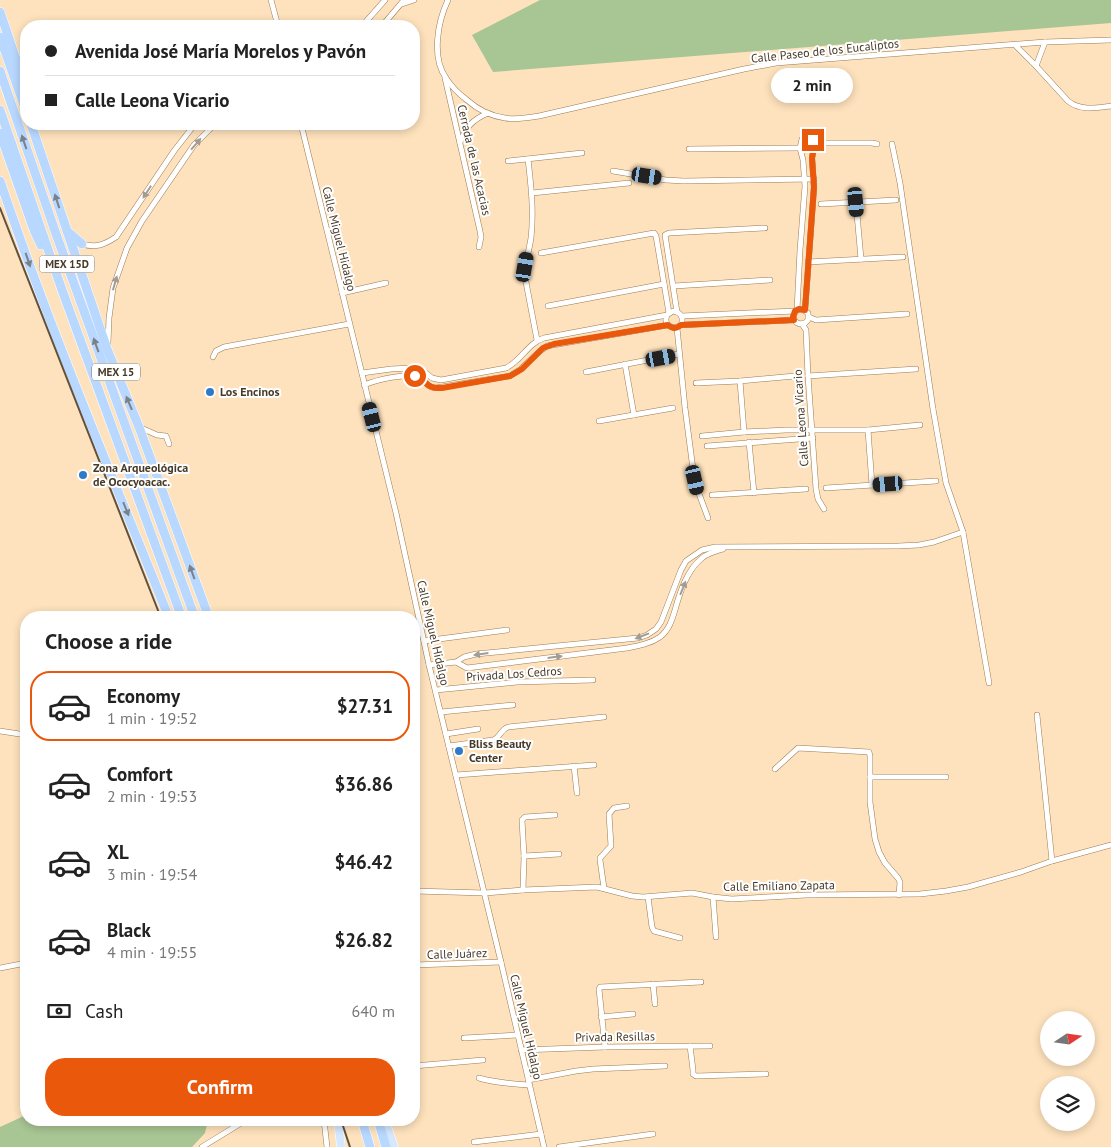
<!DOCTYPE html>
<meta charset="utf-8">
<style>
:root{--surface:#fff;--page:#f6f6f6;--text:#222;--muted:#767676;--line:#e0e0e0;--accent:#ea580c}
body{margin:0;font-family:"PT Sans",sans-serif;background:var(--page);color:var(--text);height:100vh;display:flex;flex-direction:column;font-size:19px;white-space:nowrap}
*{box-sizing:border-box;margin:0}
p{font-size:16px;color:var(--muted)}
.icon{flex:none;width:28px;height:28px;fill:none;stroke:currentColor;stroke-width:2;stroke-linecap:round;stroke-linejoin:round}
.map{position:relative;flex:1;overflow:hidden}
.sheet{position:absolute;left:20px;top:611px;width:400px;height:515px;display:flex;flex-direction:column;background:var(--surface);border-radius:20px;box-shadow:0 2px 8px #0003}
.sheet>*{flex:none}
.hud{position:absolute;left:20px;top:20px;width:400px;height:110px;border-radius:20px;box-shadow:0 2px 8px #0003;display:grid;align-content:center;height:110px;padding:0 25px;background:var(--surface)}
.needle{width:32px;rotate:77deg}
.buttons{position:absolute;left:1040px;top:1011px;display:grid;gap:10px}
.buttons a{display:grid;place-items:center;width:55px;height:55px;border-radius:50%;background:var(--surface);box-shadow:0 2px 8px #0003;font-size:25px}
.end{position:absolute;width:22px;height:22px;margin:-11px;border:6px solid #ea580c;background:#fff;box-shadow:0 0 0 2px #fff}
.from{border-radius:50%}
.bubble{position:absolute;height:35px;border-radius:18px;background:var(--surface);box-shadow:0 2px 8px #0003;font-size:16px;font-weight:600;line-height:35px;text-align:center}
.car{position:absolute;width:15px;height:30px;margin:-15px -8px;border-radius:6px;box-shadow:0 0 4px 1px #0007;background:linear-gradient(#222 24%,#8ab4d8 0 40%,#222 0 76%,#8ab4d8 0 86%,#222 0)}
.hud b{display:flex;align-items:center;gap:18px;height:48px;font-size:19px}
.hud b+b{border-top:1px solid var(--line)}
.hud i{width:12px;height:12px;background:var(--text)}
ul{padding:0;list-style:none}
li{display:flex;align-items:center;gap:15px;height:70px;margin:0 10px 8px;padding:0 15px;border:2px solid transparent;border-radius:20px}
li div{flex:1}
li b{display:block;font-size:19px}
li em{font-style:normal;font-weight:600}
li.on{border-color:var(--accent)}
li>.icon{width:45px;height:45px;stroke-width:1.5}
h2{padding:0 25px;font-size:22px;line-height:60px}
.pay{display:flex;align-items:center;gap:12px;height:55px;padding:0 25px;font-size:19px}
.pay p{margin-inline-start:auto}
.action{display:flex;gap:10px;margin-top:auto;padding:10px 25px}
.action a{flex:1;height:58px;border-radius:20px;background:var(--accent);color:#fff;font-size:20px;font-weight:600;line-height:58px;text-align:center}
.map>svg:first-child{display:block}
.green{fill:#a8c594}
.lines{fill:none;stroke-linecap:round;stroke-linejoin:round}
.street-casing{stroke:#9c7b50;stroke-width:6}
.primary-casing{stroke:#fff;stroke-width:9}
.highway-casing{stroke:#fff;stroke-width:10}
.street{stroke:#fff;stroke-width:5}
.primary{stroke:#d5e8ff;stroke-width:8}
.highway{stroke:#b9d8ff;stroke-width:9}
.rail{stroke:#62523d;stroke-width:2}
.oneway{fill:#7b8189}
.oneway2{fill:#a49c94}
.route{stroke:#ea580c;stroke-width:6}
.poi-dot{fill:#2f79c9;stroke:#fff;stroke-width:2}
.labels{text-anchor:middle;stroke-width:4;stroke-linejoin:round;paint-order:stroke}
.shield{fill:#fff;stroke:#7f7568;stroke-width:1}
.shield-label{font-size:11px;font-weight:bold;fill:#483a28}
.street-label{font-size:12px;fill:#483a28;stroke:#fff}
.poi-label{font-size:12px;font-weight:bold;fill:#483a28;stroke:#fff;text-anchor:start}
</style>
<div class="map">
<svg width="1111" height="1147" viewBox="0 0 1111 1147">
<rect width="100%" height="100%" fill="#fee2bd"/>
<g class="green">
<polygon points="540,0 1111,0 1111,23 493,72 472,35"/>
<polygon points="26,1115 26,1120 208,1120 205,1133 192,1147 0,1147 0,1127"/>
</g>
<g class="lines">
<g class="street-casing">
<g id="street">
<polyline points="271,0 278,26"/>
<path d="M 448,0 C 438,21 431,57 446,78 C 451,86 459,94 467,100 C 477,109 491,116 505,118 C 516,120 527,118 539,116 L 744,69 L 776,63 L 1045,42 L 1111,40"/>
<polyline points="402,4 414,0"/>
<polyline points="362,26 385,0"/>
<polyline points="382,26 404,0"/>
<path d="M 1015,45 L 1036,66 L 1068,101 C 1080,111 1096,108 1111,106"/>
<polyline points="1036,66 1045,42"/>
<polyline points="445,78 480,231 481,237 479,247"/>
<polyline points="301,124 396,513 429,665 501,962 544,1147"/>
<path d="M 460,142 C 467,126 472,120 488,113"/>
<polyline points="814,143 872,143 877,144"/>
<polyline points="892,144 900,183 933,409 946,483 963,532 989,683"/>
<polyline points="689,149 800,148"/>
<path d="M 528,159 C 531,185 534,211 531,238 C 529,251 525,263 525,277 L 537,340"/>
<polyline points="508,161 582,153"/>
<polyline points="613,171 666,180 684,181 814,179"/>
<polyline points="532,193 629,183"/>
<polyline points="856,203 861,259"/>
<polyline points="821,204 896,200"/>
<path d="M 82,244 C 96,248 104,245 116,237 L 174,151 L 195,124"/>
<polyline points="541,253 654,233 656,236 669,313"/>
<polyline points="808,262 903,257"/>
<polyline points="674,286 770,280"/>
<polyline points="342,293 386,283"/>
<polyline points="548,306 664,284"/>
<path d="M 797,310 L 802,309 L 808,313 L 808,320 L 805,323 C 795,326 790,317 797,310 L 800,250 L 805,186 L 803,160 L 800,148 L 802,139 L 808,137 L 813,140 L 814,147 L 812,158 L 814,187 L 805,310"/>
<polyline points="677,312 665,235 669,233 765,228"/>
<polyline points="682,316 795,311"/>
<polyline points="809,317 816,320 907,314"/>
<polyline points="802,324 806,330 808,376 816,489 818,499 824,509"/>
<path d="M 681,325 C 684,318 681,312 673,311 L 667,315 C 663,325 672,331 681,325 L 794,320"/>
<polyline points="677,328 685,408 693,469 698,491 708,518"/>
<polyline points="108,343 109,318 113,288 127,248 142,221 194,145 215,124"/>
<polyline points="213,357 216,351 224,347 349,324"/>
<polyline points="625,364 634,415"/>
<polyline points="586,372 679,354"/>
<path d="M 362,373 L 391,369 L 412,368 L 422,370 L 432,378 L 441,380 L 506,368 C 521,361 528,343 544,338 L 667,315"/>
<polyline points="808,376 916,369"/>
<polyline points="740,381 744,432"/>
<polyline points="696,383 740,381 795,376"/>
<path d="M 364,385 C 376,380 408,372 420,378 C 426,382 428,388 436,388 L 510,376 L 521,369 L 540,351 L 547,346 L 668,325"/>
<polyline points="599,421 673,408"/>
<polyline points="139,427 157,435 166,436 169,444"/>
<polyline points="868,430 872,485"/>
<polyline points="702,436 744,432 786,430 868,430 920,425"/>
<polyline points="749,442 754,493"/>
<polyline points="707,446 813,438"/>
<polyline points="826,488 936,481"/>
<polyline points="712,495 806,489"/>
<polyline points="424,641 507,630"/>
<path d="M 456,662 L 467,668 L 627,648 C 638,646 650,644 660,637 C 669,630 672,620 675,610 C 680,592 687,570 702,558 C 708,553 716,551 723,549"/>
<polyline points="429,665 456,662 464,657 476,654 638,638 647,635 656,629 661,622 681,570 686,561 702,550 715,547 898,546 919,545 934,542 963,532"/>
<polyline points="436,690 517,682 593,680"/>
<polyline points="441,712 513,705"/>
<polyline points="1037,715 1052,861"/>
<polyline points="0,731 26,735"/>
<polyline points="446,734 478,729"/>
<path d="M 449,746 L 493,740 C 500,738 500,730 508,727 L 604,717"/>
<polyline points="574,766 577,793"/>
<polyline points="775,769 798,748 869,752 870,756 870,802 875,839 879,852 885,863 898,878 900,882 899,895"/>
<polyline points="456,775 594,765"/>
<polyline points="870,777 946,777"/>
<polyline points="524,856 559,854"/>
<polyline points="604,888 600,860 600,858 611,846 609,814 614,808 627,806"/>
<polyline points="523,890 524,856 522,820 525,817 555,815"/>
<polyline points="414,891 485,893 523,890 597,887 632,896 643,897 692,893 713,897 732,899 806,895 920,894 946,891 968,887 1021,872 1052,861 1111,845"/>
<polyline points="648,897 652,927 654,931 680,938"/>
<polyline points="713,897 716,937"/>
<polyline points="414,965 501,962"/>
<polyline points="0,968 26,963"/>
<polyline points="653,984 655,1004"/>
<polyline points="601,1017 633,1014"/>
<polyline points="464,1038 518,1035"/>
<polyline points="690,1046 693,1070 693,1074 696,1076 766,1074"/>
<polyline points="605,1047 599,989 600,987 701,982"/>
<polyline points="521,1050 605,1047 710,1046"/>
<polyline points="414,1066 483,1060"/>
<path d="M 479,1078 C 496,1083 511,1084 529,1085"/>
<polyline points="528,1080 576,1071 593,1069 665,1066"/>
<polyline points="324,1120 327,1147"/>
<polyline points="474,1142 541,1134"/>
<polyline points="202,1147 246,1120"/>
<polyline points="559,1147 653,1134"/>
</g>
</g>
<g class="primary-casing">
<g id="primary">
<polyline points="338,1120 341,1147"/>
<polyline points="385,1120 394,1147"/>
</g>
</g>
<g class="highway-casing">
<g id="highway">
<polyline points="0,12 26,89 25,109"/>
<polyline points="0,37 24,105"/>
<polyline points="0,71 56,234 195,618"/>
<polyline points="0,110 62,290 182,618"/>
<polyline points="31,124 107,349 139,427 209,618"/>
<polyline points="0,133 34,230 41,245"/>
<path d="M 0,181 C 12,216 24,251 37,285 C 78,397 125,507 169,618"/>
<polyline points="67,231 82,244"/>
<polyline points="362,1120 370,1147"/>
<polyline points="378,1120 386,1147"/>
</g>
</g>
<use href="#street" class="street"/>
<use href="#primary" class="primary"/>
<use href="#highway" class="highway"/>
<g class="rail">
<polyline points="0,208 161,618"/>
<polyline points="341,1120 350,1147"/>
</g>
</g>
<defs><path id="oneway-solid" d="M-6-.8H1V-3.2L6.5 0L1 3.2V.8H-6Z" transform="scale(1.25)"/></defs>
<g class="oneway">
<use href="#oneway-solid" transform="translate(24 142) rotate(-109)"/>
<use href="#oneway-solid" transform="translate(57 201) rotate(-108)"/>
<use href="#oneway-solid" transform="translate(28 260) rotate(71)"/>
<use href="#oneway-solid" transform="translate(96 345) rotate(-110)"/>
<use href="#oneway-solid" transform="translate(129 403) rotate(-113)"/>
<use href="#oneway-solid" transform="translate(126 509) rotate(68)"/>
<use href="#oneway-solid" transform="translate(192 572) rotate(-110)"/>
</g>
<g class="oneway2">
<use href="#oneway-solid" transform="translate(196 144) rotate(-49)"/>
<use href="#oneway-solid" transform="translate(147 192) rotate(123)"/>
<use href="#oneway-solid" transform="translate(115 283) rotate(-74)"/>
<use href="#oneway-solid" transform="translate(683 588) rotate(-68)"/>
<use href="#oneway-solid" transform="translate(642 636) rotate(159)"/>
<use href="#oneway-solid" transform="translate(481 654) rotate(172)"/>
<use href="#oneway-solid" transform="translate(555 657) rotate(-7)"/>
</g>
<g class="lines">
<path class="route" d="M 415,376 C 428,381 425,389 442,388 L 510,376 L 522,369 L 543,348 L 554,344 L 668,325 C 673,329 676,329 681,325 L 794,320 L 793,317 L 795,311 L 799,309 L 805,310 L 814,187 L 812,158 L 814,147 L 813,140"/>
</g>
<g class="poi-dot">
<circle cx="210" cy="392" r="5"/>
<circle cx="83" cy="475" r="5"/>
<circle cx="459" cy="751" r="5"/>
</g>
<g class="labels">
<g class="shield">
<rect x="39.5" y="255.5" width="55" height="17" rx="4"/>
<rect x="92" y="363.5" width="48" height="17" rx="4"/>
</g>
<g class="shield-label">
<text x="67" y="268">MEX 15D</text>
<text x="116" y="376">MEX 15</text>
</g>
<g class="street-label">
<text transform="translate(825 51) rotate(-6)" y="4">Calle Paseo de los Eucaliptos</text>
<text transform="translate(474 160) rotate(77)" y="4">Cerrada de las Acacias</text>
<text transform="translate(339 239) rotate(76)" y="4">Calle Miguel Hidalgo</text>
<text transform="translate(801 418) rotate(-94)" y="4">Calle Leona Vicario</text>
<text transform="translate(433 633) rotate(77)" y="4">Calle Miguel Hidalgo</text>
<text transform="translate(514 674) rotate(-4)" y="4">Privada Los Cedros</text>
<text transform="translate(779 886) rotate(-1)" y="4">Calle Emiliano Zapata</text>
<text transform="translate(457 954) rotate(-2)" y="4">Calle Juárez</text>
<text transform="translate(526 1027) rotate(77)" y="4">Calle Miguel Hidalgo</text>
<text transform="translate(615 1037) rotate(-1)" y="4">Privada Resillas</text>
</g>
<g class="poi-label">
<text x="220" y="396">Los Encinos</text>
<text x="93" y="472">Zona Arqueológica<tspan x="93" dy="14">de Ococyoacac.</tspan></text>
<text x="469" y="748">Bliss Beauty<tspan x="469" dy="14">Center</tspan></text>
</g>
</g>
</svg>
<div class="buttons">
<a><svg class="needle" viewBox="-14 -14 28 28"><path d="M0-13l5 13h-10z" fill="#e53935"/><path d="M0 13l5-13h-10z" fill="#767676"/></svg></a>
<a><svg class="icon" aria-label="layers" viewBox="0 0 24 24"><path d="M12 4l9 5-9 5-9-5zM3 14l9 5 9-5"/></svg></a>
</div>
<i class="end from" style="left:415px;top:376px"></i>
<i class="end" style="left:813px;top:140px"></i>
<div class="bubble" style="left:771px;top:68px;width:82px">2 min</div>
<i class="car" style="left:647px;top:176px;rotate:99deg"></i>
<i class="car" style="left:856px;top:202px;rotate:175deg"></i>
<i class="car" style="left:525px;top:267px;rotate:10deg"></i>
<i class="car" style="left:661px;top:358px;rotate:80deg"></i>
<i class="car" style="left:372px;top:417px;rotate:346deg"></i>
<i class="car" style="left:695px;top:480px;rotate:167deg"></i>
<i class="car" style="left:888px;top:484px;rotate:266deg"></i>
<div class="hud">
<b><i class="from"></i>Avenida José María Morelos y Pavón</b>
<b><i></i>Calle Leona Vicario</b>
</div>
<section class="sheet">
<h2>Choose a ride</h2>
<ul>
<li class="on"><svg class="icon" aria-label="car" viewBox="0 0 24 24"><path d="M5 17H2v-5l4-1 3-4h7l3 4 3 1v5h-3M9 17h6M6 11h13"/><circle cx="7" cy="17" r="2"/><circle cx="17" cy="17" r="2"/></svg><div><b>Economy</b><p>1 min · 19:52</p></div><em>$27.31</em></li>
<li><svg class="icon" aria-label="car" viewBox="0 0 24 24"><path d="M5 17H2v-5l4-1 3-4h7l3 4 3 1v5h-3M9 17h6M6 11h13"/><circle cx="7" cy="17" r="2"/><circle cx="17" cy="17" r="2"/></svg><div><b>Comfort</b><p>2 min · 19:53</p></div><em>$36.86</em></li>
<li><svg class="icon" aria-label="car" viewBox="0 0 24 24"><path d="M5 17H2v-5l4-1 3-4h7l3 4 3 1v5h-3M9 17h6M6 11h13"/><circle cx="7" cy="17" r="2"/><circle cx="17" cy="17" r="2"/></svg><div><b>XL</b><p>3 min · 19:54</p></div><em>$46.42</em></li>
<li><svg class="icon" aria-label="car" viewBox="0 0 24 24"><path d="M5 17H2v-5l4-1 3-4h7l3 4 3 1v5h-3M9 17h6M6 11h13"/><circle cx="7" cy="17" r="2"/><circle cx="17" cy="17" r="2"/></svg><div><b>Black</b><p>4 min · 19:55</p></div><em>$26.82</em></li>
</ul>
<div class="pay"><svg class="icon" aria-label="cash" viewBox="0 0 24 24"><path d="M3 7h18v10H3z"/><circle cx="12" cy="12" r="2"/></svg>Cash<p>640 m</p></div>
<div class="action"><a>Confirm</a></div>
</section>
</div>
